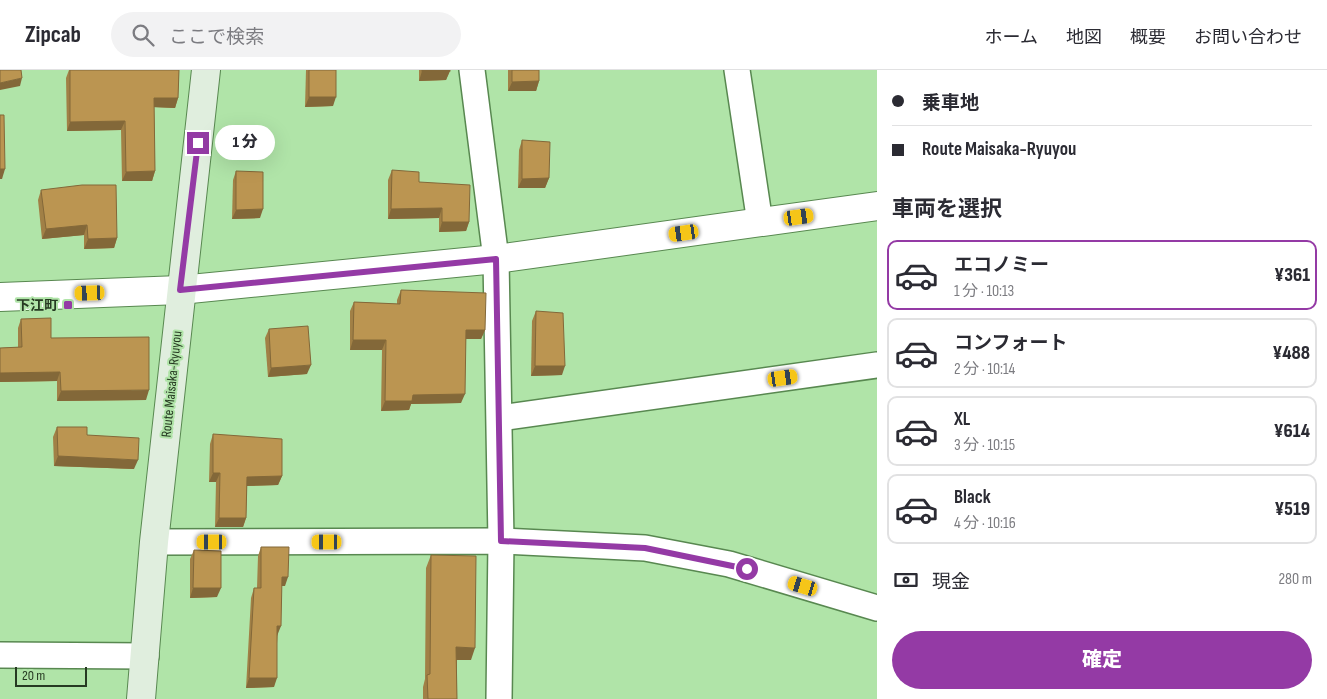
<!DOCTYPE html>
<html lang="ja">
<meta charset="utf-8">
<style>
:root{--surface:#fff;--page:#f2f2f3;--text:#2b2b33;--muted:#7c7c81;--line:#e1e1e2;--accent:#943aa5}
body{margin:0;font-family:"Sofia Sans Condensed","Noto Sans JP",sans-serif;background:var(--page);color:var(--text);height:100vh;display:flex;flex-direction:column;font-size:19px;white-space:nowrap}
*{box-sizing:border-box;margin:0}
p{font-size:16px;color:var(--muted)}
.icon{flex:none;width:28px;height:28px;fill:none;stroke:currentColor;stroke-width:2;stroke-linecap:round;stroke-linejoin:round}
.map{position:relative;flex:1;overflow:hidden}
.panel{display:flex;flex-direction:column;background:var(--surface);width:450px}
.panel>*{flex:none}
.banner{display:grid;align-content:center;height:110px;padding:0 15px;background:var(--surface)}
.scale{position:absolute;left:15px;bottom:12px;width:72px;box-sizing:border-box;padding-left:5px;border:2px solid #263a22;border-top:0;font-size:14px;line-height:18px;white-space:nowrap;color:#263a22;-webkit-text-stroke:4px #b0e4a8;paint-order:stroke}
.end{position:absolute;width:22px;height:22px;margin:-11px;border:6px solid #943aa5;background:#fff;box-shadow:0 0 0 2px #fff}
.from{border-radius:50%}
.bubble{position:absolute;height:35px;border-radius:18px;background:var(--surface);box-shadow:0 5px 20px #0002;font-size:16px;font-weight:800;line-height:35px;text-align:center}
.car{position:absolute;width:15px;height:30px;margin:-15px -8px;border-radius:6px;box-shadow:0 0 4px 1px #0007;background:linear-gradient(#f5c518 24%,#345 0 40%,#f5c518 0 76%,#345 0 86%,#f5c518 0)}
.banner b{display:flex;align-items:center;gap:18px;height:48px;font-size:19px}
.banner b+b{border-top:1px solid var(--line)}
.banner i{width:12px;height:12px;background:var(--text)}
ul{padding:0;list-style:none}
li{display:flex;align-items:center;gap:15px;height:70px;margin:0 10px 8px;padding:0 5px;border:2px solid var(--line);border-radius:10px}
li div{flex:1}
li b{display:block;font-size:19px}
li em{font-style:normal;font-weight:800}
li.selected{border-color:var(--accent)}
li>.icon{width:45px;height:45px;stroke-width:1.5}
h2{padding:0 15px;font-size:22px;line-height:60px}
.pay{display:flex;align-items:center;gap:12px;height:55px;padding:0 15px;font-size:19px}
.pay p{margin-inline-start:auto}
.primary-button{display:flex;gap:10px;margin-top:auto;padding:10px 15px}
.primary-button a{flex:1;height:58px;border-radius:30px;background:var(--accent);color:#fff;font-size:20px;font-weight:800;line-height:58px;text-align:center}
header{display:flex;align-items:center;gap:30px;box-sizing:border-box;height:70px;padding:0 25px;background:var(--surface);border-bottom:1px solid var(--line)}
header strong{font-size:24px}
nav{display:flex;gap:28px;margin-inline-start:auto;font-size:18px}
.search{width:350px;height:45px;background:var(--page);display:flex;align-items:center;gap:12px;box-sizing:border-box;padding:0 18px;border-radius:28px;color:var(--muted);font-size:19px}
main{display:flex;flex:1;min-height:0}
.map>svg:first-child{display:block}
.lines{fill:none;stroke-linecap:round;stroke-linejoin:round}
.minor-casing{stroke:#588850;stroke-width:28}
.tertiary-casing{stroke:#588850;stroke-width:30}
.secondary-casing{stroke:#588850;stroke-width:30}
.minor{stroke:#fff;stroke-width:25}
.tertiary{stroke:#fff;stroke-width:28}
.secondary{stroke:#e0eede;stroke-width:28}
.wall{fill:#a18046}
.shaded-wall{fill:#836839}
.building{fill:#bb9551;stroke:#836839}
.route{stroke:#943aa5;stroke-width:6}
.poi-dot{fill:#943aa5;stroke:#b0e4a8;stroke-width:2}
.labels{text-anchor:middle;stroke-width:4;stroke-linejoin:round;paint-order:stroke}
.poi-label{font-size:14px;font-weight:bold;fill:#263a22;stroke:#b0e4a8;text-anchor:end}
.street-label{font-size:14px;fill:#263a22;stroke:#b0e4a8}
</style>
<header>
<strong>Zipcab</strong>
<div class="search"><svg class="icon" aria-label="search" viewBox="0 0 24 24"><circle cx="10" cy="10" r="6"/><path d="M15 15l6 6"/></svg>ここで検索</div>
<nav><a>ホーム</a><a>地図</a><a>概要</a><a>お問い合わせ</a></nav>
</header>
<main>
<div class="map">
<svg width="877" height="629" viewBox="0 0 877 629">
<rect width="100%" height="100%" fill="#b0e4a8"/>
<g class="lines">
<g class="minor-casing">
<g id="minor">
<polyline points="472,0 496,189 501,471 499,629"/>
<polyline points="737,0 760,153"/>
<polyline points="500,348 877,295"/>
<polyline points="154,472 501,471 645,478 729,494 877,538"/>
<polyline points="0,585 146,586"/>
</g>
</g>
<g class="tertiary-casing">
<polyline id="tertiary" points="0,227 180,220 496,189 877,136"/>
</g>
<g class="secondary-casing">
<polyline id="secondary" points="141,629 154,472 206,0"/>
</g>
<use href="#minor" class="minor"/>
<use href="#tertiary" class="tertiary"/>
<use href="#secondary" class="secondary"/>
</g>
<g class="wall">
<polygon points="69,0 179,0 178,28 175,38 154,37 155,101 152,111 122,111 121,60 67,61 66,8"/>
<polygon points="306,0 336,0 333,36 305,37"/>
<polygon points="419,0 450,0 446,10 419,11"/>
<polygon points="508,0 539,0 539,11 536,21 508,21"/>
<polygon points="522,70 549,108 545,118 518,118 519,80"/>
<polygon points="392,100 419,112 469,152 466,161 439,162 439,148 388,149 388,110"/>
<polygon points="236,101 260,148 232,149 233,110"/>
<polygon points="41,120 117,168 114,178 84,179 84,165 42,169 38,130"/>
<polygon points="401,220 485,260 481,269 466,269 461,333 411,334 409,340 381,341 382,280 350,280 350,241 354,232 397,234 397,230"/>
<polygon points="536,241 562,305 531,306 532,251"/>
<polygon points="21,249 51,268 146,330 57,331 57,311 0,312 0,278 18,277 18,258"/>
<polygon points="269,259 307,304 268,307 265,268"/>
<polygon points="57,357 87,365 134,399 54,396 53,367"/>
<polygon points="213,364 282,406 278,415 247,416 246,448 243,457 215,457 216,412 209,412 210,374"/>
<polygon points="261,477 285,516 281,516 274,617 246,618 251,528 254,518 257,518 258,486"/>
<polygon points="194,480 217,527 190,528 190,489"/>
<polygon points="431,485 471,590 457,590 457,629 423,629 423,617 425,609 426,498"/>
</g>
<g class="shaded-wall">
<polygon points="422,1 450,1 446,10 419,11"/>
<polygon points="22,8 20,16 0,20 0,13"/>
<polygon points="539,11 536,21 508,21 512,12"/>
<polygon points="309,27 336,27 333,36 305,37"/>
<polygon points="154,28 178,28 175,38 151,37"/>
<polygon points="125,51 121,60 67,61 70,52"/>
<polygon points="0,99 5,99 2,109 0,109"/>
<polygon points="155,101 152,111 122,111 126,102"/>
<polygon points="549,108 545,118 518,118 522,109"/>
<polygon points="442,138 439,148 388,149 391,139"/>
<polygon points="263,139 260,148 232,149 236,140"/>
<polygon points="442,152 469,152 466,161 439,162"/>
<polygon points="87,155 84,165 42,169 46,159"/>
<polygon points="117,168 114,178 84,179 88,169"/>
<polygon points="466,260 485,260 481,269 463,269"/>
<polygon points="353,270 386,270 382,280 350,280"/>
<polygon points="311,295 307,304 268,307 271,298"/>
<polygon points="535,296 565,296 562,305 531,306"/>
<polygon points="60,302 57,311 0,312 0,303"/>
<polygon points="149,320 146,330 57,331 61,321"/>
<polygon points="465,324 461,333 411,334 409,340 381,341 385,331 413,325"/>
<polygon points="58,386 138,390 134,399 54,396"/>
<polygon points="213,403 220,403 216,412 209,412"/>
<polygon points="282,406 278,415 244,416 247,407"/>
<polygon points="219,448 246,448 243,457 215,457"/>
<polygon points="282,507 288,507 285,516 278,516"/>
<polygon points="193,518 221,518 217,527 190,528"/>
<polygon points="277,556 281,556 277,566"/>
<polygon points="456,577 475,578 471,590 452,590"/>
<polygon points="249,608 277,608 274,617 246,618"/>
</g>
<g class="building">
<polygon points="0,0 21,0 22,8 0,13"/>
<polygon points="70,0 179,0 178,28 154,28 155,101 126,102 125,51 70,52"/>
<rect x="309" y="0" width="27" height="27"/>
<rect x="422" y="0" width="28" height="1"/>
<polygon points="512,0 539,0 539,11 512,12"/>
<polygon points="0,45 4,45 5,99 0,99"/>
<polygon points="522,70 550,72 549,108 522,109"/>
<polygon points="392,100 419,102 419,112 470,115 469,152 442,152 442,138 391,139"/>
<polygon points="236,101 263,102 263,139 236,140"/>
<polygon points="82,115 116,115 117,168 88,169 87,155 46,159 41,120"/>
<polygon points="401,220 486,223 485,260 466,260 465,324 413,325 412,331 385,331 386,270 353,270 354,232 400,234"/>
<polygon points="536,241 563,243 565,296 535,296"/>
<polygon points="51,248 51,268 149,267 149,320 61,321 60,302 0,303 0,278 22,277 21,249"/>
<polygon points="308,256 311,295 271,298 269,259"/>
<polygon points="57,357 87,357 87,365 139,368 138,390 58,386"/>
<polygon points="213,364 282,369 282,406 247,407 246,448 219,448 220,403 213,403"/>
<polygon points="261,477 289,477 288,507 282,507 281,556 277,556 277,608 249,608 254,518 261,518"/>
<polygon points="194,480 221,481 221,518 193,518"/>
<polygon points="431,485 476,486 475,578 456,577 457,629 428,629 427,605 430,604"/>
</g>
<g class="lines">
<polyline class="route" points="198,73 180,220 496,189 501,471 645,478 747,499"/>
</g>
<rect class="poi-dot" x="63" y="230" width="10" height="10" rx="2.5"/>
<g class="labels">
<g class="poi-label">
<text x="58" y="240">下江町</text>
</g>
<g class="street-label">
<text transform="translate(171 314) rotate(-84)" y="5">Route Maisaka-Ryuyou</text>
</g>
</g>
</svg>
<div class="scale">20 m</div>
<i class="end from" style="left:747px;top:499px"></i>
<i class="end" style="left:198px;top:73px"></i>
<div class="bubble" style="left:215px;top:55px;width:60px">1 分</div>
<i class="car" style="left:799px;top:147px;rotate:82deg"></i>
<i class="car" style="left:684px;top:163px;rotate:262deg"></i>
<i class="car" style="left:90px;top:223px;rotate:268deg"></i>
<i class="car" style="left:783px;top:308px;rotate:82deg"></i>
<i class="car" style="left:212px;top:472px;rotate:270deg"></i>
<i class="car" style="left:327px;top:472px;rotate:270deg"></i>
<i class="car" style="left:803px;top:516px;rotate:287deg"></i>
</div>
<section class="panel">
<div class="banner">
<b><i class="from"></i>乗車地</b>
<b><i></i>Route Maisaka-Ryuyou</b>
</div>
<h2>車両を選択</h2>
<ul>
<li class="selected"><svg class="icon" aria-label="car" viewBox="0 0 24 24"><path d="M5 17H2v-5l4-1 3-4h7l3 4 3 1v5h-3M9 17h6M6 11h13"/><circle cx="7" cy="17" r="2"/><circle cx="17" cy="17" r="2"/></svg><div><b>エコノミー</b><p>1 分 · 10:13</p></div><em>¥361</em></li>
<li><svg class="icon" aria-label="car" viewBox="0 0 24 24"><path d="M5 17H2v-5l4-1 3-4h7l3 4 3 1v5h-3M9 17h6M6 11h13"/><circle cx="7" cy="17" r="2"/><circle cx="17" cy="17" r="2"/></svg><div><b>コンフォート</b><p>2 分 · 10:14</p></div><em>¥488</em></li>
<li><svg class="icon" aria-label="car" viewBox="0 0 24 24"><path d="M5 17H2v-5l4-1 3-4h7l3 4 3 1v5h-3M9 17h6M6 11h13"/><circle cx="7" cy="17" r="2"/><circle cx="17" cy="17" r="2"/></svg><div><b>XL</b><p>3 分 · 10:15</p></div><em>¥614</em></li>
<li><svg class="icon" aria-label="car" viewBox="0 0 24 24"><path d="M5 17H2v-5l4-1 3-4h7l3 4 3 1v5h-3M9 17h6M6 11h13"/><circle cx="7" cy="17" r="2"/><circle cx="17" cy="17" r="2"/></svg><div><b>Black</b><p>4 分 · 10:16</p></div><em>¥519</em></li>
</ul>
<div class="pay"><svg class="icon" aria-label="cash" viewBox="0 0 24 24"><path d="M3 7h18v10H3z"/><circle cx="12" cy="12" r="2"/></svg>現金<p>280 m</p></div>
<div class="primary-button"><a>確定</a></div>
</section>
</main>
